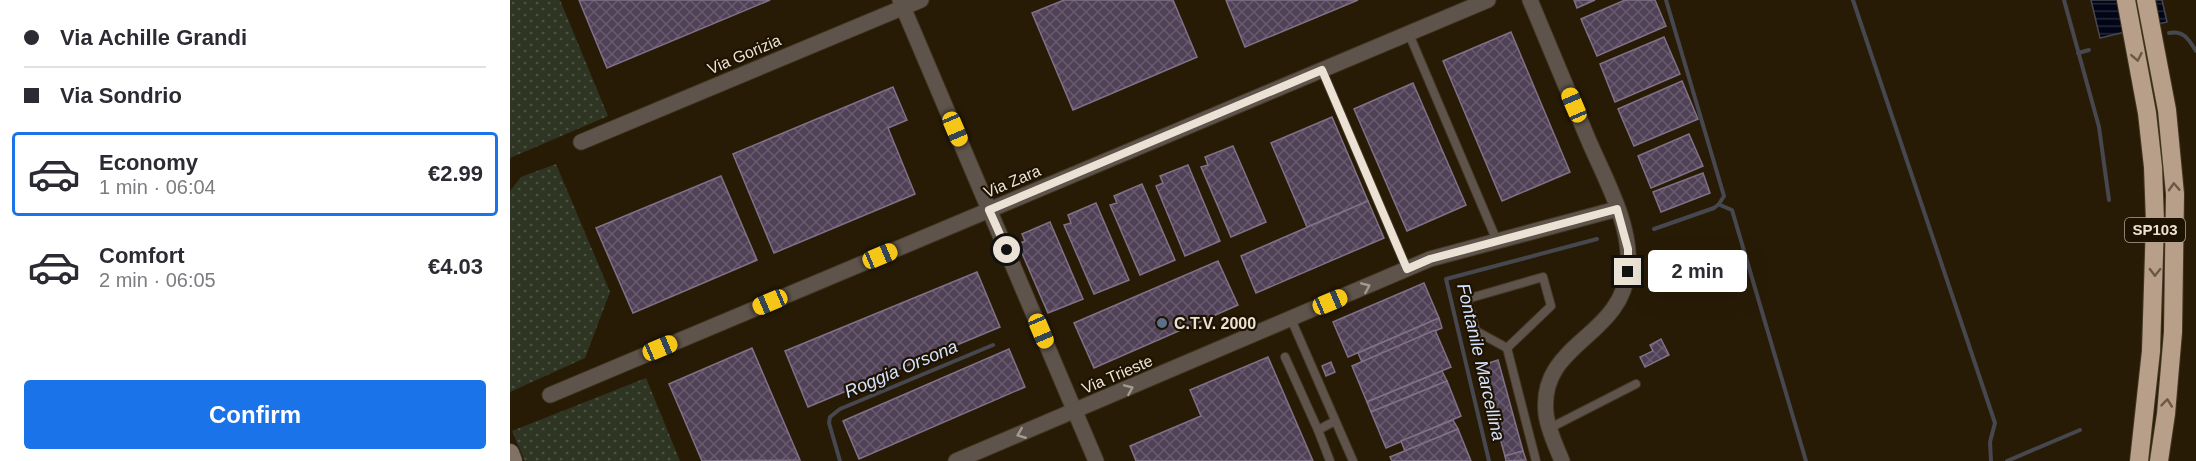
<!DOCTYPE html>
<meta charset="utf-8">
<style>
:root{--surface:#fff;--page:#f2f2f3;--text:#2b2b33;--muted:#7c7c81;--line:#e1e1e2;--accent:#1a73e8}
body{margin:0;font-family:Helvetica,sans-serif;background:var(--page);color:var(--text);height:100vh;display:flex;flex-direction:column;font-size:22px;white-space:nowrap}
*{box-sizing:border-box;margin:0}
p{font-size:20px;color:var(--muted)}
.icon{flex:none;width:33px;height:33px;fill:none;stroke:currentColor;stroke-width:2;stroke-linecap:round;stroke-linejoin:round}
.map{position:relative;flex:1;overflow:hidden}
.drawer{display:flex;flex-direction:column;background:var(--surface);width:510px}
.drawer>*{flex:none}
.top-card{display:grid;align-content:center;height:132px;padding:0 24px;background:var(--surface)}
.end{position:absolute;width:27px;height:27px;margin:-14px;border:8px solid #ebe2d5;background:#111;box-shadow:0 0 0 3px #111}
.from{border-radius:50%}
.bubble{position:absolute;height:42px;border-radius:6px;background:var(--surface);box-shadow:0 6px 24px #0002;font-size:20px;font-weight:700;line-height:42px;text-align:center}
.car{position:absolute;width:18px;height:36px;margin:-18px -9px;border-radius:8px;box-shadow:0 0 4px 2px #0007;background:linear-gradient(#f5c518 24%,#345 0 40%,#f5c518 0 76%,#345 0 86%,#f5c518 0)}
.top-card b{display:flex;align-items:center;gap:21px;height:57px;font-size:22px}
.top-card b+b{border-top:2px solid var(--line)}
.top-card i{width:15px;height:15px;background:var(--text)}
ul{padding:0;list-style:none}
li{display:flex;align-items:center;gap:18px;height:84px;margin:0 12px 9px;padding:0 12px;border:3px solid transparent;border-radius:6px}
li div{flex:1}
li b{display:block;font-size:22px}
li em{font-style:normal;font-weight:700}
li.current{border-color:var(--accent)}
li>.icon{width:54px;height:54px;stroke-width:1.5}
.action{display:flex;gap:12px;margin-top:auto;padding:12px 24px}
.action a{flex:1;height:69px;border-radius:6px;background:var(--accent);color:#fff;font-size:24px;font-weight:700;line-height:69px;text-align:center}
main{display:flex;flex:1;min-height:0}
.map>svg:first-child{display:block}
.grass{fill:url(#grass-dots)}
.water{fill:url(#water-rules);stroke:#47474f;stroke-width:1.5}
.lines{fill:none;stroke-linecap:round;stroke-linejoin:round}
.stream{stroke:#47474f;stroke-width:4}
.building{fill:url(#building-cross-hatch);stroke:#807188;stroke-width:1.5}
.lane-casing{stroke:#433723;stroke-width:10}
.street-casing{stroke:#433723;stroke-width:17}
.secondary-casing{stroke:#433723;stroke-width:20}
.highway-casing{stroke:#433723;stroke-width:20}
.lane{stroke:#5e544b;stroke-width:8}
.street{stroke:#5e544b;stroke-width:15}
.secondary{stroke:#827265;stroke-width:18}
.highway{stroke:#b89f8a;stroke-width:18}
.oneway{stroke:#6b5845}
.oneway2{stroke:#a49b90}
.route{stroke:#ebe2d5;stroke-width:8}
.service-dot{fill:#5c6f8a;stroke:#1e1200;stroke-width:2}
.labels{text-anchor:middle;stroke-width:4.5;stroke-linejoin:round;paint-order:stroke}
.shield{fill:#1e1200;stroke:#aea495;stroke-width:1.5}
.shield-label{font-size:15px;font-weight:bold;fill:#ebe2d5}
.street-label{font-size:16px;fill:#ebe2d5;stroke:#1e1200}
.poi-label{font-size:16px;font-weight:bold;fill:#ebe2d5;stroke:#1e1200;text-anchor:start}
.water-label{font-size:18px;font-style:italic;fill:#d2e2ff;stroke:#1e1200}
</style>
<main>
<section class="drawer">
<div class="top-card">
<b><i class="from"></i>Via Achille Grandi</b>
<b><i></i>Via Sondrio</b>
</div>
<ul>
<li class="current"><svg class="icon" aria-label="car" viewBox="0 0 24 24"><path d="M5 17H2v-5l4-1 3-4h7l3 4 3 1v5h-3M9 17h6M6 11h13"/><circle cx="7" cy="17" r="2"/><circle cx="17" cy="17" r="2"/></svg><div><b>Economy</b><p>1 min · 06:04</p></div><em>€2.99</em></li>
<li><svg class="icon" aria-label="car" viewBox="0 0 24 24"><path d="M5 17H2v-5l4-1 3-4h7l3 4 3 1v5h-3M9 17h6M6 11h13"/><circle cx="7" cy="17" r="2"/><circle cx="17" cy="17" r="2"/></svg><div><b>Comfort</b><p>2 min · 06:05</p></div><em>€4.03</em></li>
</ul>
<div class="action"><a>Confirm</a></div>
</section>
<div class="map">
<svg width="1686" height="461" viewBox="0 0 1686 461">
<defs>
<pattern id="grass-dots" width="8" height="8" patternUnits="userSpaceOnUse" patternTransform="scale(1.5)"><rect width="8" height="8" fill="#2e3623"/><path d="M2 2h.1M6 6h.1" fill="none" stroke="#4c5342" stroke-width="1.8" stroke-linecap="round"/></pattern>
<pattern id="water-rules" width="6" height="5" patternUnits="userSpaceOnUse" patternTransform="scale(1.5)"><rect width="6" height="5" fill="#010516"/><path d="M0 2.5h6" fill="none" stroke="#262937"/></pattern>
<pattern id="building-cross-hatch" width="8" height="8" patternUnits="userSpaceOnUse" patternTransform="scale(1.5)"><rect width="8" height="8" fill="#504157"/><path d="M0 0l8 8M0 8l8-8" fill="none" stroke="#695c6e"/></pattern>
</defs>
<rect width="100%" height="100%" fill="#281b06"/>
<g class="grass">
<polygon points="0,0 50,0 98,116 0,158"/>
<polygon points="46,164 100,292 75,358 0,392 0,191 11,177"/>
<polygon points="136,378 170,461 15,461 2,431"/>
</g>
<polygon class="water" points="1581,0 1652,0 1657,22 1590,38"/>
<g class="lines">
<g class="stream">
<polyline points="1343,0 1485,423 1480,442 1481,461"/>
<polyline points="1554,0 1589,127 1599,200"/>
<path d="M 1659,33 C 1674,30 1679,40 1686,51"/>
<polyline points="1568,53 1579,50"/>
<polyline points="1210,205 1222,210 1296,461"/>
<polyline points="1144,229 1204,208 1209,204 1214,196 1156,0"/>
<polyline points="330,461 319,423 320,417 330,409 483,345"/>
<polyline points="979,461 936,279 1087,239"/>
<polyline points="1497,461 1570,430"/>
</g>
</g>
<g class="building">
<polygon points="69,0 260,0 97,68"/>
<polygon points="554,0 663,0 687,57 563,110 522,13"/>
<polygon points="716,0 848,0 735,47"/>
<polygon points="1064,0 1085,0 1067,8"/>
<polygon points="1115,0 1145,0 1156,26 1087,56 1071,19"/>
<polygon points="1001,32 1060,172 992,201 933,61"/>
<polygon points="1154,37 1170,74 1105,102 1090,64"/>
<polygon points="1172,81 1188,119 1124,146 1108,109"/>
<polygon points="903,83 956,205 897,231 844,109"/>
<polygon points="383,87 397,120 378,128 405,194 264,253 223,154"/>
<polygon points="822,117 858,201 797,227 761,143"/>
<polygon points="1179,134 1193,166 1141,188 1128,156"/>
<polygon points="723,146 756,222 721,237 691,167 698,165 695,157"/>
<polygon points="678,165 710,241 675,256 646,186 653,183 650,176"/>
<polygon points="1193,173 1200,193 1151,212 1143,192"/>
<polygon points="211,176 247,260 123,313 86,228"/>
<polygon points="632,184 665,260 630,275 600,205 607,203 604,196"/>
<polygon points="858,201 874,238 746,293 731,256"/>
<polygon points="586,203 619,280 584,294 554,225 561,223 558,215"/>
<polygon points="540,222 573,299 538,313 508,244 515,241 512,234"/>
<polygon points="708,261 728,305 584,368 564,323"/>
<polygon points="467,272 490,327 298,407 275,351"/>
<polygon points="914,283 929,318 838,357 823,322"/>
<polygon points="929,318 932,328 852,362 848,353"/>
<polygon points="925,330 941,367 857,402 842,366"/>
<polygon points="1151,339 1159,355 1135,367 1130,357 1143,351 1140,345"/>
<polygon points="242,348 290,460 192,461 159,384"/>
<polygon points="499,349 515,387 349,459 333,421"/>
<polygon points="758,357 803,461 626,461 620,446 691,416 680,390"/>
<polygon points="988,360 1013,451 995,456 970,366"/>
<polygon points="821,362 825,372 816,376 812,366"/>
<polygon points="932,371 937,381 861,412 857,402"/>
<polygon points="937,381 951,416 876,448 861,412"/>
<polygon points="943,420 948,429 895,451 891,441"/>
<polygon points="948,429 961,461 882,461 880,457"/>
<polygon points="1013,451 1016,460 996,461 995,456"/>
</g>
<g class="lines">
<g class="lane-casing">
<g id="lane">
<polyline points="899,34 987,241"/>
<polyline points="812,70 897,269"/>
<polygon points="1033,277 1041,306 997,348 966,331 957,299"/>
<polyline points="781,319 843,461"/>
<polyline points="997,348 1026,461"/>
<polyline points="775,357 808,430"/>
<polyline points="1040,428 1126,384"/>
<polyline points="820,461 808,430 825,421"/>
</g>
</g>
<g class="street-casing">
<g id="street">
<polyline points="390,0 586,461"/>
<path d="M 1020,0 C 1039,46 1059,93 1078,139 C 1095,179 1122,225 1118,269 C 1112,339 1028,342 1036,414 C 1038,430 1046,446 1052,461"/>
<polyline points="71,142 411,0"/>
<polyline points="40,395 978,0"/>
<polyline points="446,461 920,259 1107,209"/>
</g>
</g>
<g class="secondary-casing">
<polyline id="secondary" points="0,453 3,461"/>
</g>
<g class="highway-casing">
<g id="highway">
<polyline points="1616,0 1637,113 1643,167 1645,222 1641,351 1629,461"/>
<polyline points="1636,0 1657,110 1665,194 1663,332 1656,414 1649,461"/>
</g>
</g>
<use href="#lane" class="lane"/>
<use href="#street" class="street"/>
<use href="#secondary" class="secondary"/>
<use href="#highway" class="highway"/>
</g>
<defs><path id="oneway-chevron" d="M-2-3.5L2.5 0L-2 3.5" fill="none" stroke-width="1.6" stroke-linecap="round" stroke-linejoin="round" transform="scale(1.5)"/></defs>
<g class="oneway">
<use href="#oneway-chevron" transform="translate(1627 57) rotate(79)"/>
<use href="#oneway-chevron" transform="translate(1664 187) rotate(-93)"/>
<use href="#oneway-chevron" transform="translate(1645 272) rotate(91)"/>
<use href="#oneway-chevron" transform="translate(1657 403) rotate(-84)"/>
</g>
<g class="oneway2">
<use href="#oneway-chevron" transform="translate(856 287) rotate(-23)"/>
<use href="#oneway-chevron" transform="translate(619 389) rotate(-23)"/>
<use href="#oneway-chevron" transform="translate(511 434) rotate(158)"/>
</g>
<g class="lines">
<polyline class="route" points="497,250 479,210 812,70 897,269 920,259 1107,209 1118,249 1118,272"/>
</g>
<circle class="service-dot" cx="652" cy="323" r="6"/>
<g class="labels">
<rect class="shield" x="1615" y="218" width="60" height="24" rx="4.5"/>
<g class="shield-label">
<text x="1645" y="235">SP103</text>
</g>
<g class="street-label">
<text transform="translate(234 54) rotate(-23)" y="6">Via Gorizia</text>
<text transform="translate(502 181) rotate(-23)" y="6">Via Zara</text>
<text transform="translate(607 374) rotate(-23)" y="6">Via Trieste</text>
</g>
<g class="poi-label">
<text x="664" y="329">C.T.V. 2000</text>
</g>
<g class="water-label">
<text transform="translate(971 362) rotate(77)" y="6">Fontanile Marcellina</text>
<text transform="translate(391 369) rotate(-23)" y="6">Roggia Orsona</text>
</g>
</g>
</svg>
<i class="end from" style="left:497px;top:250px"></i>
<i class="end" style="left:1118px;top:272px"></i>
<div class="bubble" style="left:1138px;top:250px;width:99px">2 min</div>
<i class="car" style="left:1064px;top:105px;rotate:337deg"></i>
<i class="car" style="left:445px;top:129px;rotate:157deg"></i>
<i class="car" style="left:370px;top:256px;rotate:67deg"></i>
<i class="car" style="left:260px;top:302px;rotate:247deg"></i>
<i class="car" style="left:820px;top:302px;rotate:67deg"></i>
<i class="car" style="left:531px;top:331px;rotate:157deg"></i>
<i class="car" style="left:150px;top:348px;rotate:67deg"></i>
</div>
</main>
